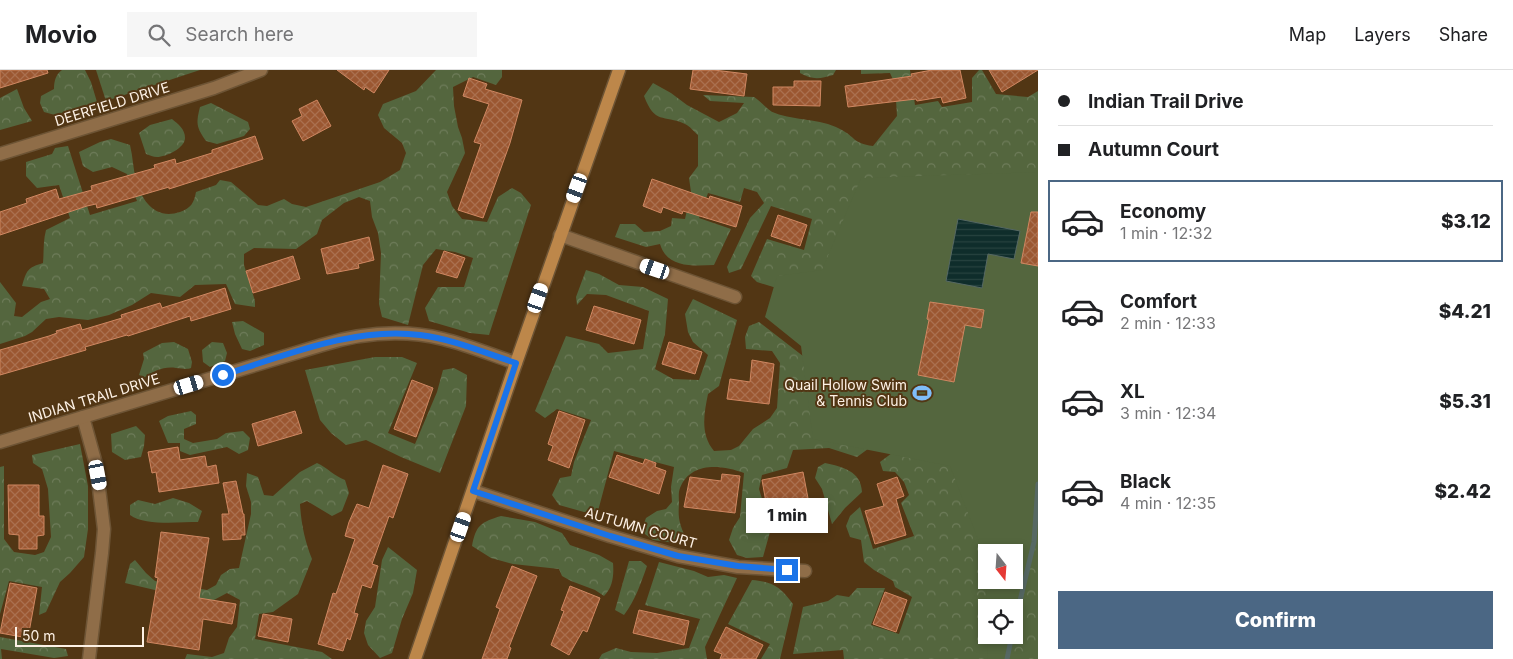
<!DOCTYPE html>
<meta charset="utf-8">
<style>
:root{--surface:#fff;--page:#f6f6f6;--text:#202124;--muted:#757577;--line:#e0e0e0;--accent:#4b6784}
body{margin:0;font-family:Inter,sans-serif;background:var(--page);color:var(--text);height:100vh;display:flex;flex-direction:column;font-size:19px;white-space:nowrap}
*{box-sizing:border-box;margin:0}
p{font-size:16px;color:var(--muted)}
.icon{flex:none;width:28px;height:28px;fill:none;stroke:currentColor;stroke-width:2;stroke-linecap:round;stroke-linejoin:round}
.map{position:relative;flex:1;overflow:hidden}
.panel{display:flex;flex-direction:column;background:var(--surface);width:475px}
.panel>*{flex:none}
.banner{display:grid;align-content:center;height:110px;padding:0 20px;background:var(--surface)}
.needle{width:32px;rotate:163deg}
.controls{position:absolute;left:978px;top:474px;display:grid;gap:10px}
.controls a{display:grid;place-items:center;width:45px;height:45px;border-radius:0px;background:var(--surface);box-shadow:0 2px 8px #0003;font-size:25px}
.scale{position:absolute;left:15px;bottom:12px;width:129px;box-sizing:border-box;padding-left:5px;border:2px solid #fdf1e5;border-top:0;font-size:14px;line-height:18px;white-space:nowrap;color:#fdf1e5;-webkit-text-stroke:4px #523614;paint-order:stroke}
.end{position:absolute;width:22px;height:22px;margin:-11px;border:6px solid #1a73e8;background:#fff;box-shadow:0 0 0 2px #fff}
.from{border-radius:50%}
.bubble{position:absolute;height:35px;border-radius:0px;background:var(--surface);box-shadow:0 2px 8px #0003;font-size:16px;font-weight:800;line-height:35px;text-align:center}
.car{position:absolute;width:15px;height:30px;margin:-15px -8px;border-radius:6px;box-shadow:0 0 4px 1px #0007;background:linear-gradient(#fff 24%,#345 0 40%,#fff 0 76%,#345 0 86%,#fff 0)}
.banner b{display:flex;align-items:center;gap:18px;height:48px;font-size:19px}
.banner b+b{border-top:1px solid var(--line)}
.banner i{width:12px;height:12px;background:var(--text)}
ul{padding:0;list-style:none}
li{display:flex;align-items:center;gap:15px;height:82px;margin:0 10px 8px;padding:0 10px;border:2px solid transparent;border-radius:0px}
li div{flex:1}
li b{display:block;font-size:19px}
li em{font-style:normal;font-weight:800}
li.selected{border-color:var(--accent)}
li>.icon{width:45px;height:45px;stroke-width:1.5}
.button{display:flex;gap:10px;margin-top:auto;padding:10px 20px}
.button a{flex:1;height:58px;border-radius:0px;background:var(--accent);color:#fff;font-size:20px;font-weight:800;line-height:58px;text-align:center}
header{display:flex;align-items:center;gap:30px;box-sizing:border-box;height:70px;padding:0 25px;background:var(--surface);border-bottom:1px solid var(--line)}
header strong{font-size:24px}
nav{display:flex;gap:28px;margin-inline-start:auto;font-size:18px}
.search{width:350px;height:45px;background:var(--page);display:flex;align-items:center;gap:12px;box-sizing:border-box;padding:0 18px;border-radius:0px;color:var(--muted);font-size:19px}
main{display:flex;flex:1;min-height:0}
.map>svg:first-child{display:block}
.forest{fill:url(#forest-crowns);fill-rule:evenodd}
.pitch{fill:#54663e;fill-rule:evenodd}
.water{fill:url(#water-rules);stroke:#566863}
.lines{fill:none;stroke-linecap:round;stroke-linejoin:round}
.stream{stroke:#566863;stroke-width:5}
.building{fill:url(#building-cross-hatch);stroke:#d08761}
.street-casing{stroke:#6d5435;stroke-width:15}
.secondary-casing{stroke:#6d5435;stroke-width:15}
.street{stroke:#8f6d48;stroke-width:12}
.secondary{stroke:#bd874a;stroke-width:12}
.route{stroke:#1a73e8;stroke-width:6}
.labels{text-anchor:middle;stroke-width:4;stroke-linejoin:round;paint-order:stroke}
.street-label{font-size:14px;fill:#fdf1e5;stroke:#523614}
.poi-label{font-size:14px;fill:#fdf1e5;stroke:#523614;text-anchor:end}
</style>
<header>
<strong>Movio</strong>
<div class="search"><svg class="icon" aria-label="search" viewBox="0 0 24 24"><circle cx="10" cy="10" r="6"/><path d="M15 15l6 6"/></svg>Search here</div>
<nav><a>Map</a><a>Layers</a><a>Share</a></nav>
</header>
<main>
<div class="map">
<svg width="1038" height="589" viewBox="0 0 1038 589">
<defs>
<pattern id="forest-crowns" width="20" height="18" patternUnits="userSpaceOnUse" patternTransform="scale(1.25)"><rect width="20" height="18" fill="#54663e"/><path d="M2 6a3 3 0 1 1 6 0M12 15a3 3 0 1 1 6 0" fill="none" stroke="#6e7c5a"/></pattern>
<pattern id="water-rules" width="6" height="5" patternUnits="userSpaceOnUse" patternTransform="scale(1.25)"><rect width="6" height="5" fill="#0f2d2b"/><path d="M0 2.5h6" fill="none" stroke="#27423f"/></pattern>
<pattern id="building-cross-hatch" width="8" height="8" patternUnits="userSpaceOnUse" patternTransform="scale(1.25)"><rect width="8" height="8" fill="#9b5731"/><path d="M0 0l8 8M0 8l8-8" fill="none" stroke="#aa704f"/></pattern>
</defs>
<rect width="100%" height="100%" fill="#523614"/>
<g class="forest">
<path d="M 62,0 L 85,0 L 91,12 L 97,32 L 55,45 L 44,42 L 40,33 L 41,26 L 54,19 C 54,11 56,4 62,0 Z"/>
<polygon points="96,0 200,0 106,31"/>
<path d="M 436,0 L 502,0 L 502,7 L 496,15 L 473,7 L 453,17 L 454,36 L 458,57 L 462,68 L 465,83 L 447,122 L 452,136 L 462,149 L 487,152 L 498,127 L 512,118 L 521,123 L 531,135 L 489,265 L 470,263 L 429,251 L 425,238 L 438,217 L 464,217 L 473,188 L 455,182 L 436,179 L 423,195 L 408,255 L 382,247 L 379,234 L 381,183 L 378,163 L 372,147 L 370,131 L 359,127 L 344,133 L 322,150 L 317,164 L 296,179 L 254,178 L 244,184 L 244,195 L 255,231 L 255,237 L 235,234 L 226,214 L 195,215 L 180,227 L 151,223 L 132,235 L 109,245 L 88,250 L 59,247 L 46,249 L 32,262 L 25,266 L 0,274 L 0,212 L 16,233 L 14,246 L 22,247 L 41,232 L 50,229 L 44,219 L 22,216 C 27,200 27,198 43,193 C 44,182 43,171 46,160 L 70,148 L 59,115 L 37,118 L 26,106 L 26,92 L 52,84 L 55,78 L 68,76 L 90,145 L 137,131 L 127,104 L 112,97 L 93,102 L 83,96 L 79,82 L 100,72 L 111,69 L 130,75 C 133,87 133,99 136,110 C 142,132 156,150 180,142 C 191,138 194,133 196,122 L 216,115 L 220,110 L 231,112 L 258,135 L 267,136 L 284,129 L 292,134 L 306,137 L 380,112 L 400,100 L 406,83 L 402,73 L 384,58 L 378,45 L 383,34 L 416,21 Z"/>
<path d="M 800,0 L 836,0 L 833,5 C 820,9 812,10 800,3 Z"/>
<path d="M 861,0 L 910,0 L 915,35 L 938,31 L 942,37 L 972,32 L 972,8 L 979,0 L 982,0 L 996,24 L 1028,27 L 1038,21 L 1038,154 L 834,228 L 783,220 L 757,212 L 751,206 L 767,169 L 804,180 L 812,149 L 771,136 L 741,199 L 729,203 L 727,197 L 750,148 L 764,133 L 757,122 L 744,118 L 740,132 L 708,123 L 699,148 L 731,159 L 714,195 C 692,196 667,198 660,174 L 646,177 L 615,167 L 620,154 L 635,154 L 644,162 L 660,161 L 671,156 L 672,148 L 685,149 L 691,122 L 689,108 L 698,96 L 698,65 C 694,62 690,56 685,54 C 663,44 655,55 644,26 L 653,13 L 671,23 L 687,35 L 719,52 L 737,43 L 744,33 L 710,31 L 703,25 L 754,27 C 761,31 768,41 775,43 C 796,51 819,48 840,59 C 856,67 852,73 873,76 L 897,46 L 895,14 L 890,3 L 861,4 Z"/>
<polygon points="17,19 24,38 32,51 0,60 0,28"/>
<path d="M 211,33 L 248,52 L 250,59 L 244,66 L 217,74 L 206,71 C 196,57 196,53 200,37 Z"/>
<path d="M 172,49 C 178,54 185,59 185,68 C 185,78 166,87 157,87 C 153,87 150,85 146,84 L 139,63 L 150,55 Z"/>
<path d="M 586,200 L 599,204 L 619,215 L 643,217 L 668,229 L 665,264 L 655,299 L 673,309 L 699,310 L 708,285 L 693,272 L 688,262 L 685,244 L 693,229 L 737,250 L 719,316 L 708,324 C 704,344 700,364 714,381 L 731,380 L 739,376 L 753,359 L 770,348 L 777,338 L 780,293 L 772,281 L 746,279 L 745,267 L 749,256 L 759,252 L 812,293 L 872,376 L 857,387 L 829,378 L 793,380 L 787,398 L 762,405 L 759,419 L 767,445 L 775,444 L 763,487 L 747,488 L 737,485 L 729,470 L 733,458 L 740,447 L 744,403 C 722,395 691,391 680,418 C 678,423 679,429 679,434 C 678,447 679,452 684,464 L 675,473 L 653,470 L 641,461 L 646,448 L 657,441 L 666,439 L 672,432 L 671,417 L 674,397 L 614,381 L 598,441 L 584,442 L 559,435 L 552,425 L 560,408 L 571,406 L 574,392 L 591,350 L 557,339 L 545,348 L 535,341 L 566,266 L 599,274 L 608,283 L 643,279 L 649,241 L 606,225 L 587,224 L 577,235 L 576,227 Z"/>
<polygon points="243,251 264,263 264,275 250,281 242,279 235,264 232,252"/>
<path d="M 174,272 L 188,279 L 192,292 L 191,298 C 185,300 182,298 176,298 C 164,296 154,301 145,307 L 139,305 L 144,289 L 143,283 L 162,273 Z"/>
<polygon points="212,272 223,273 227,283 225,291 210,297 203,292 202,280"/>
<polygon points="375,287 402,287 417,293 388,363 415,374 437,322 443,300 454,298 467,305 466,336 440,403 401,387 366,370 346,375 331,363 320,350 305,300"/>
<polygon points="191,341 196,345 196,354 184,359 184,369 193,373 217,369 226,363 243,361 250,368 248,380 239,384 227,377 190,385 180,381 180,373 168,373 159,351 168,346"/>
<polygon points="136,356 145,365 144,376 141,387 125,390 112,382 111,364"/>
<path d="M 1038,365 L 1038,589 L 844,589 L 843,580 L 793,584 L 803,537 L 828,531 L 837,525 L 849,527 L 857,518 L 885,518 L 871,555 L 899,564 L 912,527 L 895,517 L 893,511 L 874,500 L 864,492 L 861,470 L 850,467 L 846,456 L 850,446 L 860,437 L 873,479 L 914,466 L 901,433 L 909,425 L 904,412 L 895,402 L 883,401 L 880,392 L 896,380 ZM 986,482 L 1014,482 L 1014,510 L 986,510 ZM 986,538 L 1014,538 L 1014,565 L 986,565 Z"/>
<polygon points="80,374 88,416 88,459 84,487 70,503 60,512 46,542 39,545 42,517 9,511 0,544 0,397 4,396 4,469 14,482 35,485 44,482 51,467 48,419 42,399 33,393 32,385"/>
<path d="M 317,393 C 328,398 334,406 345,410 L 349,423 L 342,441 L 332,446 L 307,431 L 300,434 C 301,453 305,472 312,489 L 298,524 L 273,542 L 259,544 L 255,569 L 322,582 L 332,589 L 185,589 L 187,584 L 212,587 L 224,583 L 229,568 L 237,557 L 240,530 L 227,523 L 212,531 L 189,528 L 125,513 L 130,494 L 135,490 L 146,503 L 155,511 L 207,520 L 216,515 L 221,505 L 230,499 L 239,498 L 251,444 L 251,432 L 246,416 L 247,403 L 258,407 L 264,425 L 273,426 L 300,402 Z"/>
<path d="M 825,393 C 843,397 861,401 862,422 L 845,438 L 832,454 L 822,419 L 815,408 L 818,397 Z"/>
<path d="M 173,428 L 189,433 L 202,441 L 198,452 C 179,452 145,456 130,445 L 130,435 L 138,430 L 155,434 Z"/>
<path d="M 501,446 L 535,452 L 562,463 L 570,475 L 599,485 L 613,493 C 614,505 613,517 604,526 L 595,520 L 571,511 L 562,506 L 559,499 L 513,494 L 491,488 L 472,476 C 476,455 481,452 501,446 Z"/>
<polygon points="388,477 417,500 413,523 402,549 392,583 380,588 368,575 364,563 366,551 375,537 382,490"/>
<path d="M 629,491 L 641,491 L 647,496 C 641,513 635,531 624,545 L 615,540 Z"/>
<polygon points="659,492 694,501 708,507 724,505 737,508 705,577 707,589 599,589 602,584 616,578 631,582 657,583 689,578 700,549 645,535"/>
<path d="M 752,510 C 774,512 780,517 793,534 L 780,589 L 761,589 L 770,574 L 728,554 Z"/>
<polygon points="0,567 66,579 68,586 54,588 1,579 2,589 0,589"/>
</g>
<g class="pitch">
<path d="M 1038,102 L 1038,414 L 1034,472 L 1014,556 L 1014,538 L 987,537 L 986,490 L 950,396 L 813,369 L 801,276 L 765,247 L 777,206 L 822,200 L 861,108 ZM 986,482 L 1014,482 L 1014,510 L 986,510 Z"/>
<polygon points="987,565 1012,565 1007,589 988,589"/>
</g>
<polygon class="water" points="958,149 1020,161 1014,189 988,184 982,218 946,211"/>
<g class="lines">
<g class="stream">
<polyline points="1014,556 1034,472 1038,414"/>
<polyline points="1007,589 1012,565"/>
</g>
</g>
<g class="building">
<polygon points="0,0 47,0 48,3 0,18"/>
<polygon points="337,0 389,0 374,23 365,17 364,20"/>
<polygon points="693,0 714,0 747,4 744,26 690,19"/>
<polygon points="932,0 960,0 966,28 943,33 941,27 917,31 916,29 848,37 845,16 912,6 911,4"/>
<polygon points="989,0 1038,0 1002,22"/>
<polygon points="469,8 487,14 485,19 522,30 510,73 483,148 458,140 481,74 474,72 489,34 463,26"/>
<polygon points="794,11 821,11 820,36 773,35 773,17 794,17"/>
<polygon points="317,30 331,56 303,71 292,51 302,46 299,39"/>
<polygon points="255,66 263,89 169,119 169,117 97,138 96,134 87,136 0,165 0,142 27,133 26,129 56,119 59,129 92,120 91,116 155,98 154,95 175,89 176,94 212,83 212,80"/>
<polygon points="652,109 709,129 710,126 742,136 736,157 683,141 682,144 663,137 661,143 643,136"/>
<polygon points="1031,142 1038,142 1038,196 1021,193"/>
<polygon points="778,145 807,155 800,176 771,166"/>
<polygon points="369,167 374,190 358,194 359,198 327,204 321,179"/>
<polygon points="444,181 465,188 457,208 436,202"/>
<polygon points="293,186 300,209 253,223 246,201"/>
<polygon points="225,218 231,239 191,251 190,246 128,266 127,265 85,277 86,280 0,305 0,280 49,266 57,263 56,261 80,254 82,260 122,248 121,245 160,233 162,238"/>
<polygon points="930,232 984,240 981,258 965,255 954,312 918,305 929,250 927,249"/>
<polygon points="594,236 641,250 634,274 586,260"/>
<polygon points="669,272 702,282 695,304 662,294"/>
<polygon points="752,290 774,294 769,334 727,329 730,309 750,312"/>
<polygon points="412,310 433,318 416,367 394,359"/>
<polygon points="295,341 302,363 258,376 252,354"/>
<polygon points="559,341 585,350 569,398 548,390 553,376 548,374"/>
<polygon points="178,377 180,390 205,386 207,397 216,395 219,413 159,422 156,402 152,403 148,382"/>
<polygon points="617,385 643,394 645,389 656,393 655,397 666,401 659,424 609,407"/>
<polygon points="383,395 408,404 393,448 389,446 372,494 378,496 371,518 362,515 354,543 358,544 350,570 347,568 343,581 318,574 333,523 336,524 355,469 345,466 349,452 357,434 369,438"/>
<polygon points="803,402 811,444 794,447 791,433 767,438 762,410"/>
<polygon points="722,404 740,406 735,443 684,437 690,407 721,411"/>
<polygon points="897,407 904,426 896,429 906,465 875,474 865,441 884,436 877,414"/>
<polygon points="236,411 243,444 244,444 245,465 241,465 241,469 223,470 222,444 229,444 223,413"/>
<polygon points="8,415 39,415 39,446 44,446 44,465 37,466 37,479 19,479 19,465 9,464"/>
<polygon points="161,462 209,468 199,528 236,534 232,554 203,549 199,580 147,572 158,508 155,507"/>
<polygon points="512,496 537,506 509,577 511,578 507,589 482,589 500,539 496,537"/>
<polygon points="10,513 37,518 28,568 0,563"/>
<polygon points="570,516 600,528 587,562 583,560 569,585 551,575 564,541 561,540"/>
<polygon points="885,522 907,530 896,562 873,554"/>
<polygon points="639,540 689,551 684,575 633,563"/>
<polygon points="263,544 292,549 288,572 258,566"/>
<polygon points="726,557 763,575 756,589 720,589 722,584 714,581"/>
</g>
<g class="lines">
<g class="street-casing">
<g id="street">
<polyline points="0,84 214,18 261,0"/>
<polyline points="560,165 735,227"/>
<polyline points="83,347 96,394 104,459 102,483 89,589"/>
<path d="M 0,372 L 322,275 C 361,263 402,259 443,269 C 468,275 492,285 516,293"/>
<polyline points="473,421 610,466 678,486 738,497 805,501"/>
</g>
</g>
<g class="secondary-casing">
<polyline id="secondary" points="415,589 516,293 619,0"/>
</g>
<use href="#street" class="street"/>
<use href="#secondary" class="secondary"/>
</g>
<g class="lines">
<path class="route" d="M 223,305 C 284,286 355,256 420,265 C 453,269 485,283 516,293 L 473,421 L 610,466 L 678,486 L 738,496 L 787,500"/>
</g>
<defs>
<g id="stadium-bare" transform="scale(1.5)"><path d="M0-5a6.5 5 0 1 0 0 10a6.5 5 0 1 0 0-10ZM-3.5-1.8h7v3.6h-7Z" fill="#7fbdf9" stroke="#523614" stroke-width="2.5" paint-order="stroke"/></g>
</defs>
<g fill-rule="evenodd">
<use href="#stadium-bare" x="922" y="323"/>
</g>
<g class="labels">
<g class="street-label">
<text transform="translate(112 34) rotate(-17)" y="5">DEERFIELD DRIVE</text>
<text transform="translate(94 328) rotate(-17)" y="5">INDIAN TRAIL DRIVE</text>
<text transform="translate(641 458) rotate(16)" y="5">AUTUMN COURT</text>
</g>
<g class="poi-label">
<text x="907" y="320">Quail Hollow Swim<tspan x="907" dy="16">&amp; Tennis Club</tspan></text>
</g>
</g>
</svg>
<div class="controls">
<a><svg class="needle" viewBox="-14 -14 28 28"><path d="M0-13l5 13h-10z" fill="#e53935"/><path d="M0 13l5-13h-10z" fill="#757577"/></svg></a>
<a><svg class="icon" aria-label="locate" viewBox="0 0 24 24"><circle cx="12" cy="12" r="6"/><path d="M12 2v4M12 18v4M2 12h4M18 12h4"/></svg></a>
</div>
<div class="scale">50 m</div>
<i class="end from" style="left:223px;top:305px"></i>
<i class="end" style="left:787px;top:500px"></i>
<div class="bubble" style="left:746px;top:428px;width:82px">1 min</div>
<i class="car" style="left:577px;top:118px;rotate:200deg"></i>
<i class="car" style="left:655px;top:199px;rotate:289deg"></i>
<i class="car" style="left:538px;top:228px;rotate:19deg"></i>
<i class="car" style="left:189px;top:315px;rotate:73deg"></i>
<i class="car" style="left:98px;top:405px;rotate:169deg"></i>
<i class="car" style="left:461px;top:457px;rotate:19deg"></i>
</div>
<section class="panel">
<div class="banner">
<b><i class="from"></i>Indian Trail Drive</b>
<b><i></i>Autumn Court</b>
</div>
<ul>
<li class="selected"><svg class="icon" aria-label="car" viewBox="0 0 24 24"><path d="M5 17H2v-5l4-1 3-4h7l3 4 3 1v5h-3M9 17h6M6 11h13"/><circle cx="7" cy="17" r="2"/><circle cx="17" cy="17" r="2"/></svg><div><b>Economy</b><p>1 min · 12:32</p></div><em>$3.12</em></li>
<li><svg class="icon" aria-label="car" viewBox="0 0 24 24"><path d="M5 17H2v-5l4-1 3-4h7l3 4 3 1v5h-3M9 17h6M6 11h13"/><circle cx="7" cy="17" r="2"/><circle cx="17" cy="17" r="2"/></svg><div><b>Comfort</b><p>2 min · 12:33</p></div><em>$4.21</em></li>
<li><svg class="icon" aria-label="car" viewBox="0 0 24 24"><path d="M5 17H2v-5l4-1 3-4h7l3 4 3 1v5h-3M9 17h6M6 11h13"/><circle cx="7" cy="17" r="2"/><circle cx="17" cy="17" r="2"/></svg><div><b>XL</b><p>3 min · 12:34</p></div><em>$5.31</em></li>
<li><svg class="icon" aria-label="car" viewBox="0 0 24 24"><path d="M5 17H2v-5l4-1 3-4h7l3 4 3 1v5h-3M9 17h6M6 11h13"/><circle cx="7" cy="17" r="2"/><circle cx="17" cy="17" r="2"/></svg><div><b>Black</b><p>4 min · 12:35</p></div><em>$2.42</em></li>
</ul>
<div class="button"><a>Confirm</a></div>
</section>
</main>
